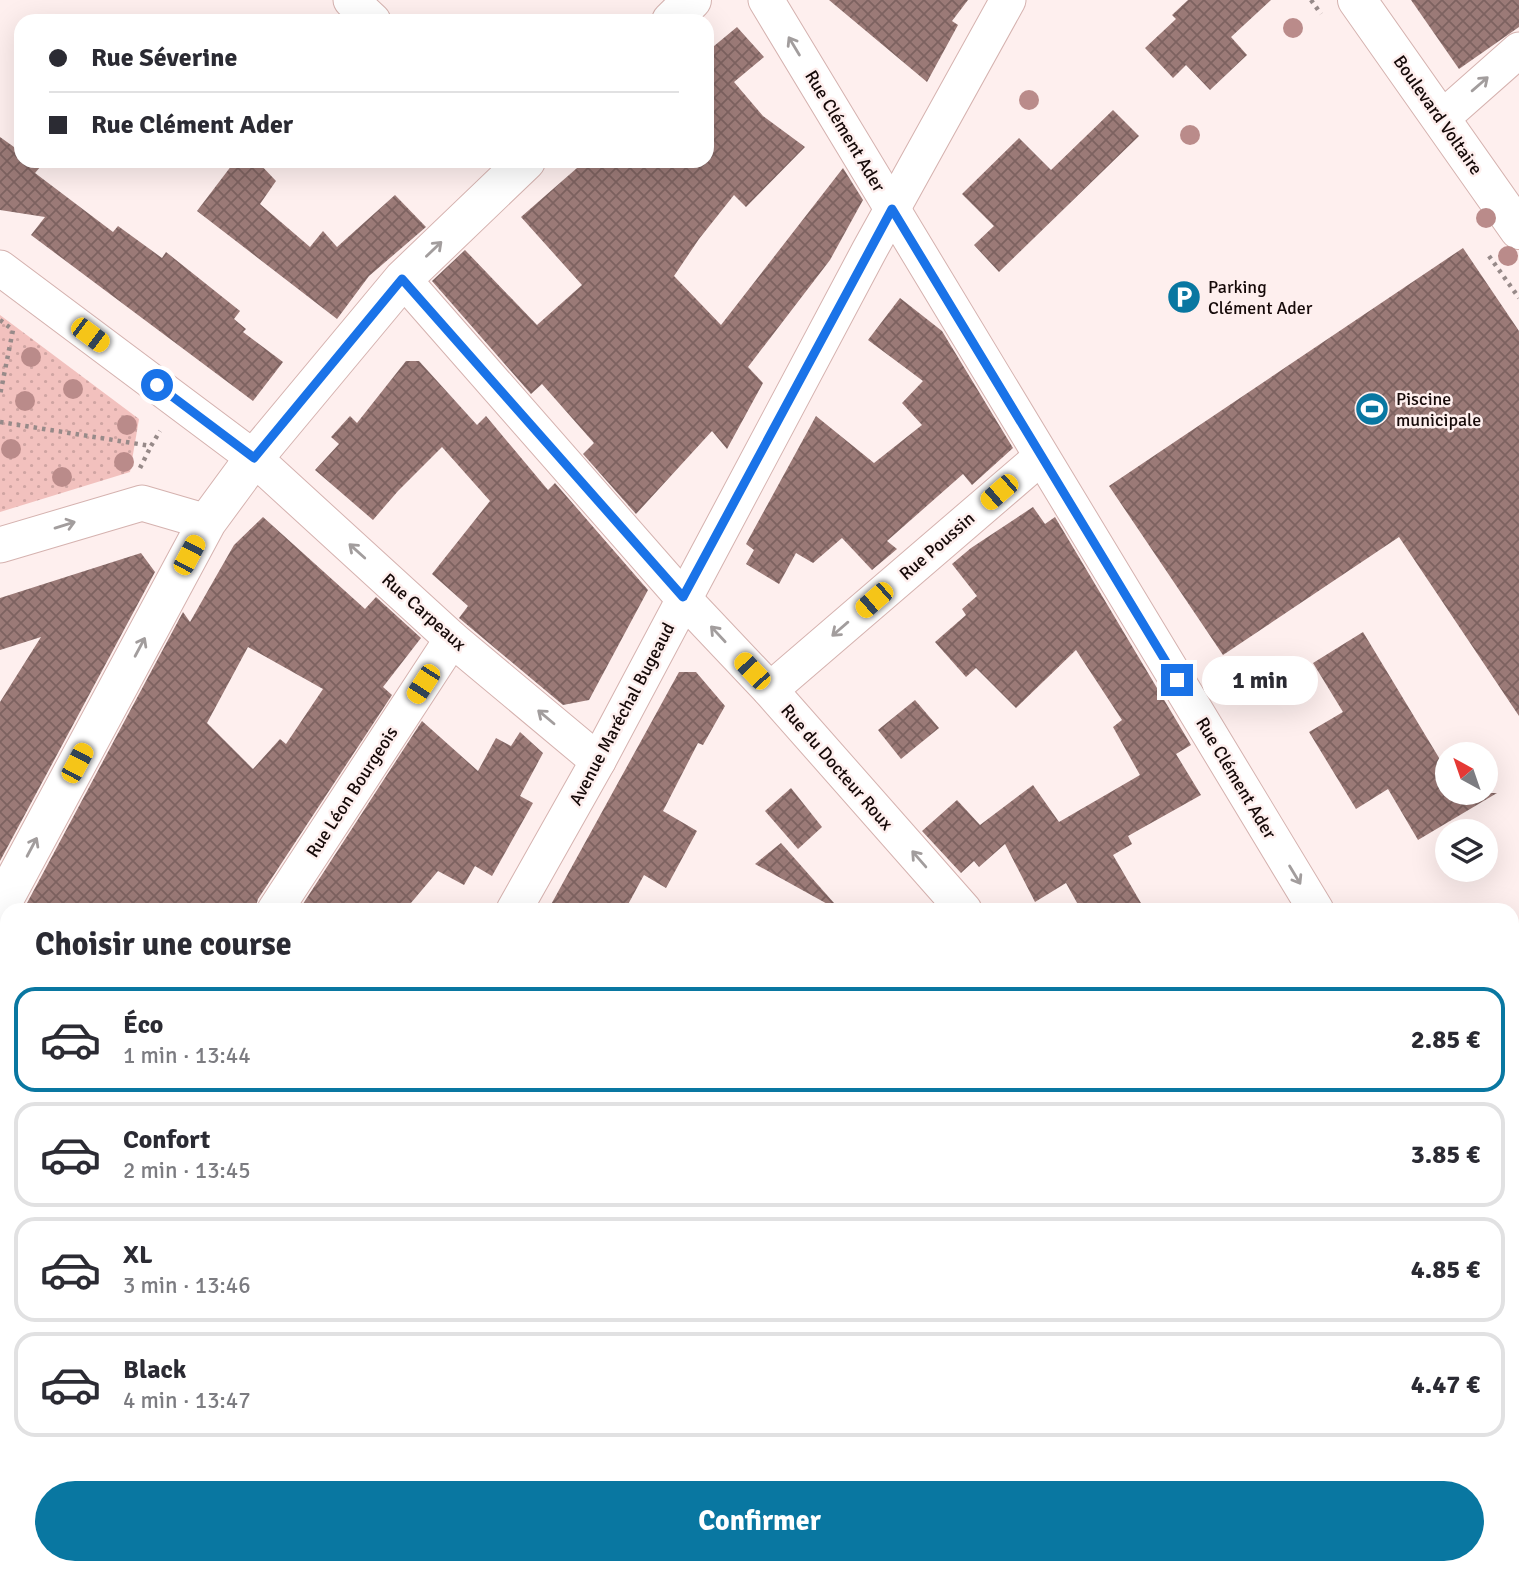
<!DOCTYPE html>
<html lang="fr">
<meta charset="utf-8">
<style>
:root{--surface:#fff;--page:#f2f2f3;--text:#2b2b33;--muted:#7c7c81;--line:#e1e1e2;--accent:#0977a1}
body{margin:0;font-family:Signika,sans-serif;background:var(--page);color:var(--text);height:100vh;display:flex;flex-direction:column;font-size:26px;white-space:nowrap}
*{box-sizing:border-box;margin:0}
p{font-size:23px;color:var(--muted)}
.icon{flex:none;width:38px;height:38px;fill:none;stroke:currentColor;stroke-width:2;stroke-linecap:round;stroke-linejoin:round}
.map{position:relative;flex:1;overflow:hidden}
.sheet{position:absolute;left:0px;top:903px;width:1519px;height:672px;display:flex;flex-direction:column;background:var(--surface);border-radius:21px 21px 0 0;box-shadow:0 7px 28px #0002}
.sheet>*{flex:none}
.hud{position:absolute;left:14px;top:14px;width:700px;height:154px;border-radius:21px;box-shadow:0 7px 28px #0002;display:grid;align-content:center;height:154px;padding:0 35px;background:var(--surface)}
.needle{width:46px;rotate:320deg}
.buttons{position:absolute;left:1435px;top:742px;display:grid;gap:14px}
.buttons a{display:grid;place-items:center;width:63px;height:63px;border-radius:50%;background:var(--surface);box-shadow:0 7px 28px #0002;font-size:35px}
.end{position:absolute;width:32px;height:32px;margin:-16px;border:9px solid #1a73e8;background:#fff;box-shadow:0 0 0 4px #fff}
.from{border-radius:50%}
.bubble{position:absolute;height:49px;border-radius:24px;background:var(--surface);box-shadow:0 7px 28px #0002;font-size:23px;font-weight:700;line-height:49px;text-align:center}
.car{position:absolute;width:21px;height:42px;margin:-21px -10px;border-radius:9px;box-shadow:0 0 5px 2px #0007;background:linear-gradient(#f5c518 24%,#345 0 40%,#f5c518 0 76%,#345 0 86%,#f5c518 0)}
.hud b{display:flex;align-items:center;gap:24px;height:66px;font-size:26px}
.hud b+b{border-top:2px solid var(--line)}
.hud i{width:18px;height:18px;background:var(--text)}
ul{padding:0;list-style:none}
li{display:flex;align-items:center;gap:21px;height:105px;margin:0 14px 10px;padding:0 21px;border:4px solid var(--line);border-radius:21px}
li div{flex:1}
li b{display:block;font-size:26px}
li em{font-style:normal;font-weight:700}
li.current{border-color:var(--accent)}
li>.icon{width:63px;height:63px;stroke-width:1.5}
h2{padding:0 35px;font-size:32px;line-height:84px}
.action{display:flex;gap:14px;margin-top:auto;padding:14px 35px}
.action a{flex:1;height:80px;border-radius:42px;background:var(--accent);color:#fff;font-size:28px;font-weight:700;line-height:80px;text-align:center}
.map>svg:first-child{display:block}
.grass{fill:url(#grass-dots)}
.building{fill:url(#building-cross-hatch);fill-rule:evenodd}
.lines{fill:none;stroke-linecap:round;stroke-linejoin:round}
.minor-casing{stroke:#d5b2af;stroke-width:37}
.tertiary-casing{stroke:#d5b2af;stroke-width:40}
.primary-casing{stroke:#d5b2af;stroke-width:40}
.path{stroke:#978a89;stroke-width:4.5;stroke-dasharray:3.5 5;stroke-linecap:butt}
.minor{stroke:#fff;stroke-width:35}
.tertiary{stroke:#fff;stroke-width:38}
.primary{stroke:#fff;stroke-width:38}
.tree{fill:#ba8b8a}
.oneway{stroke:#a29d9d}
.route{stroke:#1a73e8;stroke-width:9}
.labels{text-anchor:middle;stroke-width:5;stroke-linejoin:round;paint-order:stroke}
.street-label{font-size:18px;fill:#160a09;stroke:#feefee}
.poi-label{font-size:18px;fill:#160a09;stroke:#feefee;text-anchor:start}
</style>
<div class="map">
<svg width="1519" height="1575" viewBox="0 0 1519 1575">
<defs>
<pattern id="grass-dots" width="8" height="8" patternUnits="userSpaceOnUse" patternTransform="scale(1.75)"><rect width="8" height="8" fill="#f2c1be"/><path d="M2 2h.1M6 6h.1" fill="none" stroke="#cfa4a2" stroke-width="1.8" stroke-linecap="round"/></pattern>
<pattern id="building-cross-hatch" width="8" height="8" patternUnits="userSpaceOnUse" patternTransform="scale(1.75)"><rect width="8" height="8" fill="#9b7a77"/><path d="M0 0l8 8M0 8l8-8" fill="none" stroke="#7d6260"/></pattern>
</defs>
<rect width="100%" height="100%" fill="#feefee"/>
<polygon class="grass" points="0,315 139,419 130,472 0,512"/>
<g class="building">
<polygon points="829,0 968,0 952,21 958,25 927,82"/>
<polygon points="1188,0 1271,0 1231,37 1247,55 1210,90 1186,65 1173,78 1145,48 1176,19 1172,15"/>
<polygon points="1411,0 1519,0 1519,27 1459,69"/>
<polygon points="737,27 764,57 734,82 763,116 805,147 746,207 734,195 699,239 674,276 721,325 843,168 863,200 830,260 748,367 763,383 727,449 712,431 636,514 583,454 594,443 542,384 531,394 432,281 465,250 537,325 582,285 521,217 585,161 707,161 707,49 708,51"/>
<polygon points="1113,110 1139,136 999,272 974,245 994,226 962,194 1019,138 1051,170"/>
<polygon points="0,137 21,152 21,161 33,161 41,166 35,173 113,232 118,226 162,258 166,252 240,311 234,319 246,329 243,332 283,362 253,401 31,235 45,217 0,210"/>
<polygon points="235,161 257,161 276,181 260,204 310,247 323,231 337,247 395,195 426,227 369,276 337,319 197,211"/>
<polygon points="1463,248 1519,331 1519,716 1399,537 1223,655 1109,486"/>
<polygon points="900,298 942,331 1013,448 972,485 963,474 887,541 897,549 872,570 842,538 813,563 796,553 779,584 746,564 754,550 746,544 816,416 874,463 922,425 902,403 923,381 868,340"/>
<polygon points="406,361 419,361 477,425 486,416 548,490 555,483 648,590 589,700 563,705 459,618 468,606 432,574 490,501 442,447 398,491 373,520 315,470 339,444 331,437 350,416 357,423"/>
<polygon points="1033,507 1045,524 1055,517 1191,745 1176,754 1201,795 1128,836 1132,844 1113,855 1145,910 1081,910 1066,883 1035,902 1005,844 979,867 974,861 961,873 922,831 957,800 980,825 1033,785 1059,822 1140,775 1113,727 1122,720 1076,650 1016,708 976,668 966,677 935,642 966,615 962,609 977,596 952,564 971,548"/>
<path d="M 263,517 L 365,609 L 376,597 L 421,638 L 383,687 L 392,695 L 258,899 L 255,910 L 34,910 L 27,903 L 183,612 L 190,622 L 234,545 ZM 248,647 L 323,689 L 286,744 L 280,739 L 253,769 L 207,723 Z"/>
<polygon points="141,553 155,572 0,861 0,702 41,637 0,650 0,598"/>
<polygon points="1363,632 1447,771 1447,793 1497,793 1418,840 1388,789 1356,809 1309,732 1343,712 1313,663"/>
<polygon points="679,672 696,672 725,706 703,745 698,743 663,811 697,831 666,888 644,875 625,910 548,910"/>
<polygon points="915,700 939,728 901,759 878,730"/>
<polygon points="422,721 478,771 496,738 511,746 520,732 543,753 520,796 533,803 492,876 475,866 464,885 438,871 405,910 299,910"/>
<polygon points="791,788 822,827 798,849 765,811"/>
<polygon points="781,843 834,903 831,906 755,864"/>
</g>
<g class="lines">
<g class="minor-casing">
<g id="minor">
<polyline points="351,0 373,21"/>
<polyline points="766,0 1316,910"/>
<polyline points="1441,119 1519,50"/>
<polyline points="0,268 254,458 452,639 598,761"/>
<polyline points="403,279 683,598 770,690 964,910"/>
<polyline points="0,545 142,503 207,522"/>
<polyline points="770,690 1041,457"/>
<polyline points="275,910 452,639"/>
<polyline points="514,910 598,761 869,251 1008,0"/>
<polyline points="0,992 7,998"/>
<polyline points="1512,1240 1519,1252"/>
<polyline points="0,1316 7,1320"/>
<polyline points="1512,1337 1519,1332"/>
<polyline points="0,1370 7,1357"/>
<polyline points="692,1568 698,1575"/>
<polyline points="0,1571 7,1575"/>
<polyline points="138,1575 142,1568"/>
<polyline points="635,1575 643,1568"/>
<polyline points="1207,1575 1216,1568"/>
</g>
</g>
<g class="tertiary-casing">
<g id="tertiary">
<polyline points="671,21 692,0"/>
<polyline points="0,907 207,522 254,458 403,279 526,161"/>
</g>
</g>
<g class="primary-casing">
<polyline id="primary" points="1357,0 1519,230"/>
</g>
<g class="path">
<polyline points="1311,0 1321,14"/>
<polyline points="1489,256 1519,298"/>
<polyline points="0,320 13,330 0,395"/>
<polyline points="0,422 151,446 160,431"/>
<polyline points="140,468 151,446"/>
</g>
<use href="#minor" class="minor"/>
<use href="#tertiary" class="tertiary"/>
<use href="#primary" class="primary"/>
</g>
<g class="tree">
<circle cx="1293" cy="28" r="10"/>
<circle cx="1029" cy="100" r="10"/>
<circle cx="1190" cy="135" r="10"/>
<circle cx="1486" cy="218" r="10"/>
<circle cx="1508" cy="256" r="10"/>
<circle cx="31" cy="357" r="10"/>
<circle cx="73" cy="389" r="10"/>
<circle cx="25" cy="401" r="10"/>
<circle cx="127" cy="425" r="10"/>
<circle cx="11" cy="449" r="10"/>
<circle cx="124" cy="462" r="10"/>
<circle cx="62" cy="477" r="10"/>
</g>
<defs><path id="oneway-shaft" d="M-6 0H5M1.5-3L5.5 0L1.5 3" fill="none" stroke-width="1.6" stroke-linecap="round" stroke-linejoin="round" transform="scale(1.75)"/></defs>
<g class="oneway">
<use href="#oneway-shaft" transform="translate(794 46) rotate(-121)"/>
<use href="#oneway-shaft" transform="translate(1480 84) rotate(-41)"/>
<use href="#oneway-shaft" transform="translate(434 249) rotate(-44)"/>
<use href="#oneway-shaft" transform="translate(65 525) rotate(-17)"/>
<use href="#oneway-shaft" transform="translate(357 551) rotate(-138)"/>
<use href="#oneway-shaft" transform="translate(840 629) rotate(139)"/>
<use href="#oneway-shaft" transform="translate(718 634) rotate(-133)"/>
<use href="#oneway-shaft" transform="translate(140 647) rotate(-62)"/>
<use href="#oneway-shaft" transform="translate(546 717) rotate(-140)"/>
<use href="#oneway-shaft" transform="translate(32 847) rotate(-62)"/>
<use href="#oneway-shaft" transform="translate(919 859) rotate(-131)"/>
<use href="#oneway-shaft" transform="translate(1295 875) rotate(59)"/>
</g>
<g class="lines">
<polyline class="route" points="157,385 254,458 402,279 683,597 892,209 1177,680"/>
</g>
<defs>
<g id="parking-disc" transform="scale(1.75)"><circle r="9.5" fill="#0977a1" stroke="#feefee"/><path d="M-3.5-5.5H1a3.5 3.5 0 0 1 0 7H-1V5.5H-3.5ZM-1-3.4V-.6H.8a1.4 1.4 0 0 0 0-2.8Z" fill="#fff"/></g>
<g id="stadium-disc" transform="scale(1.75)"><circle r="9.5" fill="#0977a1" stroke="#feefee"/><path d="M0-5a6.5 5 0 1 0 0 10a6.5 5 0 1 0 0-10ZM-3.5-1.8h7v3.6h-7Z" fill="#fff"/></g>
</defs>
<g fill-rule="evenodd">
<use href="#parking-disc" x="1184" y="297"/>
<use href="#stadium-disc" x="1372" y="409"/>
</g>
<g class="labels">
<g class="street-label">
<text transform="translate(1438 115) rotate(55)" y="6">Boulevard Voltaire</text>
<text transform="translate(845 131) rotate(59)" y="6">Rue Clément Ader</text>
<text transform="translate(937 546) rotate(-41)" y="6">Rue Poussin</text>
<text transform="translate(424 612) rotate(42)" y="6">Rue Carpeaux</text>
<text transform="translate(622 714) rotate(-62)" y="6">Avenue Maréchal Bugeaud</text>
<text transform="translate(837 767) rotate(49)" y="6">Rue du Docteur Roux</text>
<text transform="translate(1236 778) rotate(59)" y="6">Rue Clément Ader</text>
<text transform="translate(352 792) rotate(-57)" y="6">Rue Léon Bourgeois</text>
</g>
<g class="poi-label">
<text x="1208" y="293">Parking<tspan x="1208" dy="21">Clément Ader</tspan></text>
<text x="1396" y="405">Piscine<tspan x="1396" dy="21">municipale</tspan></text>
</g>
</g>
</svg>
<div class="buttons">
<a><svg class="needle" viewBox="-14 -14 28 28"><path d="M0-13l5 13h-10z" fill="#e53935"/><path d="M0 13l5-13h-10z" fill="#7c7c81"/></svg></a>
<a><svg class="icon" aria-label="layers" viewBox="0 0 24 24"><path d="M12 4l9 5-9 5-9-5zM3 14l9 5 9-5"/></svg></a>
</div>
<i class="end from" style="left:157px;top:385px"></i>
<i class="end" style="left:1177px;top:680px"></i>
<div class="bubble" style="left:1202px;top:656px;width:116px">1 min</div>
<i class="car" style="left:90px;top:335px;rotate:127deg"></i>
<i class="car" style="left:999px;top:492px;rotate:229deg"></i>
<i class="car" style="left:189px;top:555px;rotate:28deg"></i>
<i class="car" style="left:874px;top:600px;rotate:229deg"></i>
<i class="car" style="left:752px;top:671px;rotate:317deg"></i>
<i class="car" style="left:423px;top:684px;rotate:213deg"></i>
<i class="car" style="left:77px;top:763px;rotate:28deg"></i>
<div class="hud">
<b><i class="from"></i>Rue Séverine</b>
<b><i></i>Rue Clément Ader</b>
</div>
<section class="sheet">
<h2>Choisir une course</h2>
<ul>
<li class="current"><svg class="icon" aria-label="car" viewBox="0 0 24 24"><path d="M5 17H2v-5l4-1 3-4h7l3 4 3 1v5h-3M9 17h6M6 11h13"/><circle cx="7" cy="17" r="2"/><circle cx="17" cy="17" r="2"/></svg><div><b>Éco</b><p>1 min · 13:44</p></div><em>2.85 €</em></li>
<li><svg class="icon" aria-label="car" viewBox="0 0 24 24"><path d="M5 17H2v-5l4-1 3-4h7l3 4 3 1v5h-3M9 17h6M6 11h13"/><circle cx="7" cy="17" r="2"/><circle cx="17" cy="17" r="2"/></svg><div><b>Confort</b><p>2 min · 13:45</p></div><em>3.85 €</em></li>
<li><svg class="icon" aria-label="car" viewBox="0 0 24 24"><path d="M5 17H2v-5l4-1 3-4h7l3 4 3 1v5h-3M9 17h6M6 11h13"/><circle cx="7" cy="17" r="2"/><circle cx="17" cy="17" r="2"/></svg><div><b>XL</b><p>3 min · 13:46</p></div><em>4.85 €</em></li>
<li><svg class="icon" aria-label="car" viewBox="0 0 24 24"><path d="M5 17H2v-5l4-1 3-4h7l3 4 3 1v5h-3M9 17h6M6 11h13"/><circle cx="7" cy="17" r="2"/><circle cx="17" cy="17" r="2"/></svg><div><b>Black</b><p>4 min · 13:47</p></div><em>4.47 €</em></li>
</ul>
<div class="action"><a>Confirmer</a></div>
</section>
</div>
